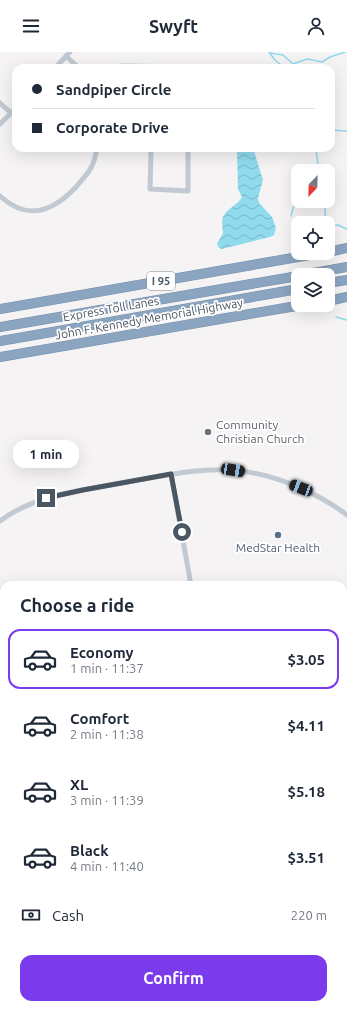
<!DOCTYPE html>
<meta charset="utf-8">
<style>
:root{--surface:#fff;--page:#f2f2f3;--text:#1f2937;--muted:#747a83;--line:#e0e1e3;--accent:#7c3aed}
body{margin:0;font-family:Ubuntu,sans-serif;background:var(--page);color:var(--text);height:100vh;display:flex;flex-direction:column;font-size:15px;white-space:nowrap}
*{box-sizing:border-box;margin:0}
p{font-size:13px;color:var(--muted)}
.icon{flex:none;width:22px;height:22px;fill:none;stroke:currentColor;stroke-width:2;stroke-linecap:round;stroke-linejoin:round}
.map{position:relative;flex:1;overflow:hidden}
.details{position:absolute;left:0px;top:529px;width:347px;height:428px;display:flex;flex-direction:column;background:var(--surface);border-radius:12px 12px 0 0;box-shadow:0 4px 16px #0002}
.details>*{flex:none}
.top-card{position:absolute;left:12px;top:12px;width:323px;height:88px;border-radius:12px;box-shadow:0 4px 16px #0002;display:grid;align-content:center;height:88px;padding:0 20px;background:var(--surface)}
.needle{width:26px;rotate:203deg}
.fabs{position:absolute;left:291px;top:112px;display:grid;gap:8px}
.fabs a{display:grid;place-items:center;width:44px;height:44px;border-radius:8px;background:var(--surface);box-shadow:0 4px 16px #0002;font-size:20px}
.end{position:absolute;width:18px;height:18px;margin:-9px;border:5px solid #4a5661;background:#fff;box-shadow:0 0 0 2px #fff}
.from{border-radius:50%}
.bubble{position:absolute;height:28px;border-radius:12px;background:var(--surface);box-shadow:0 4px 16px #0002;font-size:13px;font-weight:700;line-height:28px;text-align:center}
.car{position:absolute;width:12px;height:24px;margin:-12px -6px;border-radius:5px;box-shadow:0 0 3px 1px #0007;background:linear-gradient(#222 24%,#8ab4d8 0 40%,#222 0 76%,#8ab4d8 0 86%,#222 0)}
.top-card b{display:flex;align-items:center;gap:14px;height:38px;font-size:15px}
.top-card b+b{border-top:1px solid var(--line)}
.top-card i{width:10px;height:10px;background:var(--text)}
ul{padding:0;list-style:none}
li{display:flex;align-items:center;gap:12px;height:60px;margin:0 8px 6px;padding:0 12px;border:2px solid transparent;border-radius:12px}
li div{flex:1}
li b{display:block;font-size:15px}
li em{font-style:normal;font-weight:700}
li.current{border-color:var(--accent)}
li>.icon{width:36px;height:36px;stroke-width:1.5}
h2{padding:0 20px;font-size:18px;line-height:48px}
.pay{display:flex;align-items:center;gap:10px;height:44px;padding:0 20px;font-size:15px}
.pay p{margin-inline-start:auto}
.action{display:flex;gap:8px;margin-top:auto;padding:8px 20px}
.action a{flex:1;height:46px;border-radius:12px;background:var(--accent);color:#fff;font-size:16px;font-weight:700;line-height:46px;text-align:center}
header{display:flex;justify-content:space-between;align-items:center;height:52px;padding:0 20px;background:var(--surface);font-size:18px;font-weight:700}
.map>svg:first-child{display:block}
.water{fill:url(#water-waves)}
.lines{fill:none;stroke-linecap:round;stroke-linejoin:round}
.stream{stroke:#90daee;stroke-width:1.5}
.motorway-casing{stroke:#7690ad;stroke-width:10}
.minor{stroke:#c1cad2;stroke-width:5}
.secondary{stroke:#c1cbd6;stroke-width:7}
.motorway{stroke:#8ba5c1;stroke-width:9}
.route{stroke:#4a5661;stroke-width:5}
.worship-dot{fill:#6b7280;stroke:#fff;stroke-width:1.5}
.service-dot{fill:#5c6f8a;stroke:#fff;stroke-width:1.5}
.labels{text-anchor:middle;stroke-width:3.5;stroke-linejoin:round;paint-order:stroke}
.shield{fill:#fff;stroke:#808990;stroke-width:1}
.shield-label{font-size:11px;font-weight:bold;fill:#4a5661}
.street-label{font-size:12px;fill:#4a5661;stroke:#fff}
.worship-label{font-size:12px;fill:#5b616d;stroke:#fff;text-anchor:start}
.service-label{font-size:12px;fill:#4e5e75;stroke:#fff}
</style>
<header><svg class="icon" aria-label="menu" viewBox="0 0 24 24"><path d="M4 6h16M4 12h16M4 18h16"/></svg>Swyft<svg class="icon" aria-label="person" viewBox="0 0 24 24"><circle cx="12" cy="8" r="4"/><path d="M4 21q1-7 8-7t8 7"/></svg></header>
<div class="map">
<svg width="347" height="957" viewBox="0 0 347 957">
<defs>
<pattern id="water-waves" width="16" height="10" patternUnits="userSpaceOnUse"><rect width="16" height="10" fill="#90daee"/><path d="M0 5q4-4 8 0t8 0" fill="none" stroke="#78b4c4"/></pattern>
</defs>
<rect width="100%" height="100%" fill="#f5f3f3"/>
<path class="water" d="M 237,96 L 253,96 L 263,128 L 258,146 L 259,151 L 272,165 L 276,176 L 274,183 L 270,185 L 222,197 L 219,196 L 217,192 C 218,189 222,184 223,181 C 223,176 221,171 223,165 C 226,157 238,153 242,145 L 238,137 Z"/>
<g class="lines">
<g class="stream">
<polyline points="269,0 275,8 281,13 281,16"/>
<polyline points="270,1 283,3 293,12 301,9 308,7 322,10 330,5 345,0"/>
<polyline points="331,78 347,79"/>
<path d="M 316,96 C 316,104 319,111 318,119"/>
<polyline points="325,149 325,161 327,171"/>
<polyline points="291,164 296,146 298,145"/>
<polyline points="328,174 338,173 347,177"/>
<polyline points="336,265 347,268"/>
</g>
<g class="motorway-casing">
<g id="motorway">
<polyline points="328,200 347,196"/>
<polyline points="302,223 347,215"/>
<polyline points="328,231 347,228"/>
<polyline points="328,249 347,245"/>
<polyline points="0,257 321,201"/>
<polyline points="0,275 298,224"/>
<polyline points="0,289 298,237"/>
<polyline points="0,305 302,253"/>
</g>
</g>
<g class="minor">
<polyline points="66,4 79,16"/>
<polyline points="55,16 70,0"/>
<polyline points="112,16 122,14 189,15 189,16"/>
<polyline points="0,51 11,61"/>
<polyline points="0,72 16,56"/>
<polyline points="149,96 151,102 150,137 188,139 188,96"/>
<path d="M 0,144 C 27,169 52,160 75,136 C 88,121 94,116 97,96"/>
<polyline points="171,422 191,533"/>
<path d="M 0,469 C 36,442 84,438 127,430 C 161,424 197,416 232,418 C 272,421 315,439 347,463"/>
<polyline points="0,903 4,899"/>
</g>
<g class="secondary">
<polyline points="0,854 4,857"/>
<polyline points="0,865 4,868"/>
<polyline points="0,876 4,880"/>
<polyline points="343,905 347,904"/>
<polyline points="1,912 4,911"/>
<polyline points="86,953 91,957"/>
<polyline points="112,953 117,957"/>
<polyline points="228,957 234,953"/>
<polyline points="257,957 263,953"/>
</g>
<use href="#motorway" class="motorway"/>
</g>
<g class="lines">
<polyline class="route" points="46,446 83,438 171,422 182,480"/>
</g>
<circle class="worship-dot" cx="208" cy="380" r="4"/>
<circle class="service-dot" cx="278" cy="483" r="4"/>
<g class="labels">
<rect class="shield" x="147" y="220" width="28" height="18" rx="3"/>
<g class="shield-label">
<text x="161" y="233">I 95</text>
</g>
<g class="street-label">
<text transform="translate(111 257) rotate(-10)" y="4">Express Toll Lanes</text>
<text transform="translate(149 267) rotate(-10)" y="4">John F. Kennedy Memorial Highway</text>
</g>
<g class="worship-label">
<text x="216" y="377">Community<tspan x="216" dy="14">Christian Church</tspan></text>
</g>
<g class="service-label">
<text x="278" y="500">MedStar Health</text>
</g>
</g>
</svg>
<div class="fabs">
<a><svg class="needle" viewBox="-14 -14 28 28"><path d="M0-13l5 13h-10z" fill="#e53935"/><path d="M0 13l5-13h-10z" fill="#747a83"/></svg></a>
<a><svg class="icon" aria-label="locate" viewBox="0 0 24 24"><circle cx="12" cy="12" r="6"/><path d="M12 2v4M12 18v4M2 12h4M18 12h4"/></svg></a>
<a><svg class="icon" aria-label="layers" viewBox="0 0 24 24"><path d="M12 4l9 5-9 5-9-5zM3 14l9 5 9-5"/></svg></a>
</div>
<i class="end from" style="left:182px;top:480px"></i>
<i class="end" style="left:46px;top:446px"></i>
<div class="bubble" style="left:13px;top:388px;width:66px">1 min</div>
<i class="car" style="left:233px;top:418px;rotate:99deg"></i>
<i class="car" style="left:301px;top:436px;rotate:291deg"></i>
<div class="top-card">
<b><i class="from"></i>Sandpiper Circle</b>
<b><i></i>Corporate Drive</b>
</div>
<section class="details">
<h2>Choose a ride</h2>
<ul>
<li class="current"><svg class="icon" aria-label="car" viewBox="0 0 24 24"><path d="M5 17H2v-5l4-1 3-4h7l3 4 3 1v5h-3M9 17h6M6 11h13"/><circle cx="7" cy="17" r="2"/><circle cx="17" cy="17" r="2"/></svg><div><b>Economy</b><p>1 min · 11:37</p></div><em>$3.05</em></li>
<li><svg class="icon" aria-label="car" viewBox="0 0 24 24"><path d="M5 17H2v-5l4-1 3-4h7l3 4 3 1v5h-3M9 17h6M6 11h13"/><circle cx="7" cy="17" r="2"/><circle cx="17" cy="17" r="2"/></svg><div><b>Comfort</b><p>2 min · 11:38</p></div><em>$4.11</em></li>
<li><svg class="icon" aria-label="car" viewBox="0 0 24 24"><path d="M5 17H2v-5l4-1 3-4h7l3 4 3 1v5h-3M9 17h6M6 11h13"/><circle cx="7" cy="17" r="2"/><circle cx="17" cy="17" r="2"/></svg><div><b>XL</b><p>3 min · 11:39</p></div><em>$5.18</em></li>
<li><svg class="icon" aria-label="car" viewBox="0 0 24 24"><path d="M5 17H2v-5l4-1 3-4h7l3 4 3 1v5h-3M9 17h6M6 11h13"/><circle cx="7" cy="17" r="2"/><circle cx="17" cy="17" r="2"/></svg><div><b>Black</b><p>4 min · 11:40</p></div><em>$3.51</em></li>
</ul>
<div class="pay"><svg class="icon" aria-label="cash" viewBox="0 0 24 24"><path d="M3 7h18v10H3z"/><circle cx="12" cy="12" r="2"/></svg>Cash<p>220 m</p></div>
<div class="action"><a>Confirm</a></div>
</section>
</div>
